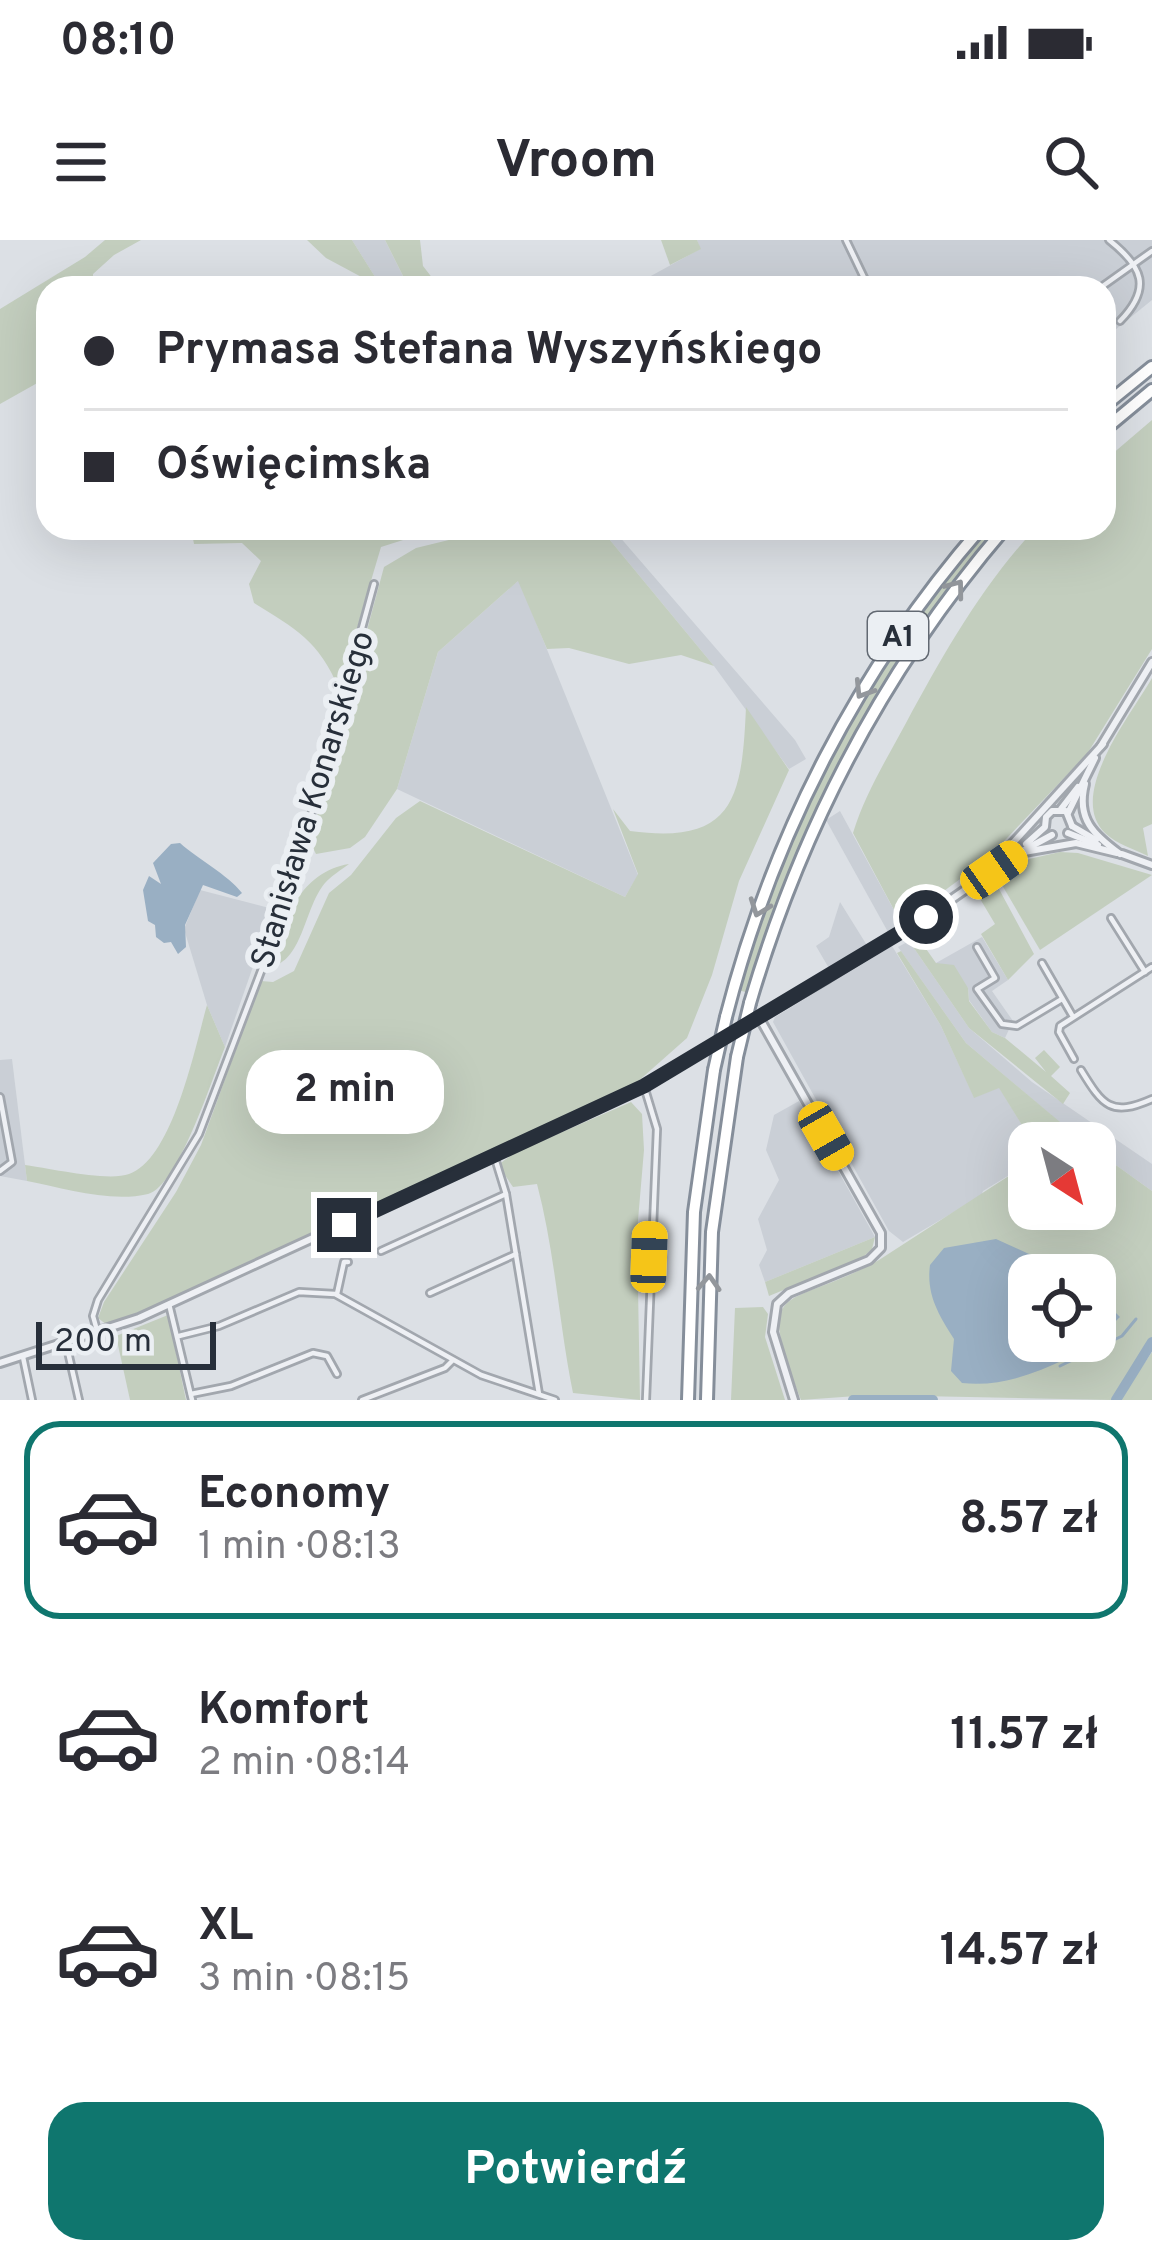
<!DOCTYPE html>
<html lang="pl">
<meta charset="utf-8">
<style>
:root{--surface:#fff;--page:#f7f7f7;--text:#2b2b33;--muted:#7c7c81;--line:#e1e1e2;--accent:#0f766e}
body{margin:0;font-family:Overpass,sans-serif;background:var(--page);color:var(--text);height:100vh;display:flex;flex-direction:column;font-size:45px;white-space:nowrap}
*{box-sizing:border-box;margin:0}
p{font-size:39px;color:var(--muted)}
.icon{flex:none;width:66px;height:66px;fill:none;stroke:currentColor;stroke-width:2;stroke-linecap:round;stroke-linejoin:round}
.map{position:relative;height:1160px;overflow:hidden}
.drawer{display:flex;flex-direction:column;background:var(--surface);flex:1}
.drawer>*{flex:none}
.top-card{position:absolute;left:36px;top:36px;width:1080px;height:264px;border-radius:36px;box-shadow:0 12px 48px #0002;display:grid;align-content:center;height:264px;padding:0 48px;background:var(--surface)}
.needle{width:78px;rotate:144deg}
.controls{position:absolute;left:1008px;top:882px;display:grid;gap:24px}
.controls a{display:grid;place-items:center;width:108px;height:108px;border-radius:24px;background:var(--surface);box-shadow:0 12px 48px #0002;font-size:60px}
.scale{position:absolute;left:36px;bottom:30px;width:180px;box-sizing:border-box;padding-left:12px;border:6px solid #272f3a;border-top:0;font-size:33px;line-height:42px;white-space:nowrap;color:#272f3a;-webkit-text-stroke:9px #ebeff3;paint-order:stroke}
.end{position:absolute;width:54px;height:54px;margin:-27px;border:15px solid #272f3a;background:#fff;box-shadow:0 0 0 6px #fff}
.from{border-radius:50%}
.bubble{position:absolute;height:84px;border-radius:36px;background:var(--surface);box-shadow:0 12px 48px #0002;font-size:39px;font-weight:700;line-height:84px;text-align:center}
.car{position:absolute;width:36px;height:72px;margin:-36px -18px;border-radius:15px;box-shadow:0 0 9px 3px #0007;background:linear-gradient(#f5c518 24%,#345 0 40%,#f5c518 0 76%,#345 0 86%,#f5c518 0)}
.top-card b{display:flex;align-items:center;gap:42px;height:114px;font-size:45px}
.top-card b+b{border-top:3px solid var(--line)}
.top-card i{width:30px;height:30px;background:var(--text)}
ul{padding:21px 0 0;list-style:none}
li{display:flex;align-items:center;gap:36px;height:198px;margin:0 24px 18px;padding:0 24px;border:6px solid transparent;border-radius:36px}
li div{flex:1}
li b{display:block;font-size:45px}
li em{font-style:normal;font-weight:700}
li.selected{border-color:var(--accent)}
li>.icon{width:108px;height:108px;stroke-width:1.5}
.button{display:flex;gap:24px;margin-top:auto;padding:24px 48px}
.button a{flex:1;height:138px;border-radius:36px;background:var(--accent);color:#fff;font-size:48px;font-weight:700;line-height:138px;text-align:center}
.status{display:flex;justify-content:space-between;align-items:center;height:84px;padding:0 60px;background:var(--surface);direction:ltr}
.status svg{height:33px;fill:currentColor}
header{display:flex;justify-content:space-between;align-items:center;height:156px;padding:0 48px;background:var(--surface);font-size:54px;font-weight:700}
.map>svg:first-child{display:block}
.built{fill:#cacfd6}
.green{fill:#c3cebe;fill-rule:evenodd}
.water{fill:#99afc3}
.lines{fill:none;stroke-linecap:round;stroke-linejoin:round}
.stream{stroke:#99afc3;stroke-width:3}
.river{stroke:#99afc3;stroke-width:10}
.minor-casing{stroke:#a2a7ae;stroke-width:10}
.tertiary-casing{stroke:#a2a7ae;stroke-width:12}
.motorway-casing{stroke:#858e9a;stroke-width:16}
.minor{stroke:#eef0f4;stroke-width:4.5}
.tertiary{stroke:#eef0f4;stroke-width:6}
.motorway{stroke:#fff;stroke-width:10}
.motorway-bridge-casing{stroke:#858e9a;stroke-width:16;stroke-linecap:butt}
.motorway-bridge{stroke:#fff;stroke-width:10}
.oneway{stroke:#93979c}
.route{stroke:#272f3a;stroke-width:15}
.labels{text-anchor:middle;stroke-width:12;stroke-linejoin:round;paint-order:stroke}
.shield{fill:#ebeff3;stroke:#626972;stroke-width:3}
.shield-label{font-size:30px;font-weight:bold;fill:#272f3a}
.street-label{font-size:33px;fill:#272f3a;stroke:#ebeff3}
</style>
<div class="status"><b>08:10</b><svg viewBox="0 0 49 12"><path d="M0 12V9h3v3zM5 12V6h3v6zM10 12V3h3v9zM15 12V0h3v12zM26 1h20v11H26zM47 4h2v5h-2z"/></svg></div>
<header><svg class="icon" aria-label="menu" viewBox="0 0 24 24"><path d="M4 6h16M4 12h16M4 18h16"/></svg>Vroom<svg class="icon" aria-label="search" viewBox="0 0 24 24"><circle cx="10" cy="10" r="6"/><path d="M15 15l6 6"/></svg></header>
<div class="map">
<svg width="1152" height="1160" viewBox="0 0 1152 1160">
<rect width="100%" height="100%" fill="#dce0e5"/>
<g class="built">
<polygon points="352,0 385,0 409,48 382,48"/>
<polygon points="697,0 1152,0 1152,60 1104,99 1104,48 629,48 700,9"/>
<polygon points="600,288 612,288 795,500 806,519 789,529 714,426"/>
<polygon points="519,340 638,635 625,657 397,549 438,412"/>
<polygon points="840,571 901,683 888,692 826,580"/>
<polygon points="200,650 273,669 225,807 207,765 184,689"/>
<polygon points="840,662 868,707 830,730 816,706 829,697"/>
<polygon points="982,697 1008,740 992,751 1013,781 1005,798 992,792 969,760 968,748 936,723"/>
<polygon points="909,701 969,788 1032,842 1152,924 1152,951 1095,910 1095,903 1085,903 1077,897 966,803 898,707"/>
<polygon points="892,706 941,786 974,857 999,847 1033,903 1029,903 1029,923 983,951 981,956 903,1002 889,991 773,782 775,777"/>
<polygon points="12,819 27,941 0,936 0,820"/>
<polygon points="799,861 875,997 765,1042 759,1025 767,1010 758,979 779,940 766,910 774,875"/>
</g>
<g class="green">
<polygon points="105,0 141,0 114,15 93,34 93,48 48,48 48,137 0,164 0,69 85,17"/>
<polygon points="307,0 352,0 382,48 326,18"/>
<polygon points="385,0 420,0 423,26 440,48 409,48"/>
<polygon points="661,0 697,0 701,9 670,25"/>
<path d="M 1152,180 L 1152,409 L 1087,514 L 987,619 L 901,683 L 853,593 C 865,554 886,520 906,483 C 943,415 982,345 1036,288 L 1104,288 L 1104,221 Z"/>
<path d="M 191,288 L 441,288 L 381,307 L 339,449 C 319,401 296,389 254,363 L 249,344 L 261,321 L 242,303 L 194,304 Z"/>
<polygon points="498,288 600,288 714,426 681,415 629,424 569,408 547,409 518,341 438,412 397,549 365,597 350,608 316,614 310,602 384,327 416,308"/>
<path d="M 987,288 L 1000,288 C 878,434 806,573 749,753 L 738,750 C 792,573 870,431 987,288 Z"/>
<path d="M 1152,438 L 1152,584 L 1143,588 L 1148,616 C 1134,609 1116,604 1105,593 C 1066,555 1131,475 1152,438 Z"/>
<path d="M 746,467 L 789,530 L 739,641 L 712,735 L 687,798 L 635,844 L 215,1041 L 107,1085 L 98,1078 L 104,1062 L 176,952 L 201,905 L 261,741 L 273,742 L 294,731 L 329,653 L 351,635 L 396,578 L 420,561 L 625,657 L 638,634 L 613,569 L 630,591 C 734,605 742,559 746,467 Z"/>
<polygon points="1060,612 1078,613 1152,635 1040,710 1002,645 1029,619"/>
<path d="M 349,624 C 341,630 331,636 325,643 C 305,666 303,719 273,726 L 268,720 C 285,680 300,632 349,624 Z"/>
<polygon points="999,649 1034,714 1008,740 981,694 995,684 979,657"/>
<polygon points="917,696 936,723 954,725 968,748 969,761 992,792 1005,798 1046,832 1035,818 1044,810 1060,827 1051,836 1070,853 1063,864 969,788 909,701"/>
<polygon points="901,711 966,803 1085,903 1033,903 999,848 974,858 941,786 897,713"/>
<path d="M 207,765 L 225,807 C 213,836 178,947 148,954 C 110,963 64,948 27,941 L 25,925 C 49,928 108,942 129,934 C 173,919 195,807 207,765 Z"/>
<path d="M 631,862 L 642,874 L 644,910 L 637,992 L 640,1160 L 573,1153 C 559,1084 555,1012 537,944 L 513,947 L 498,925 L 514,913 Z"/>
<path d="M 1095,910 L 1152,951 L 1152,1098 L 1111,1160 L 870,1155 L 801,1160 C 753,1036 786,1072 879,1020 L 1029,923 L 1029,969 L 1095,969 ZM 1029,1035 L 1095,1035 L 1095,1101 L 1029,1101 Z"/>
<polygon points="875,997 872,1009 863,1017 769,1056 765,1042"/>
<polygon points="763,1067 768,1074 765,1097 785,1160 731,1160 735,1068"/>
<polygon points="168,1075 186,1160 130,1160 116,1096"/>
<polygon points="1152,1112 1152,1160 1119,1160"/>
</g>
<g class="water">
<path d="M 180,603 C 199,620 227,634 242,653 L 237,657 L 203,645 L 185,685 L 186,707 L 178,714 L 171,702 L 164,703 L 156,697 L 155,685 L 148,681 L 143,650 L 149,636 L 161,644 L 153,623 L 171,604 Z"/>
<path d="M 996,999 L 1040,1019 L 1061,1035 L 1029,1035 L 1029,1101 L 1071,1101 L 1063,1112 L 1066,1119 C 1033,1134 1001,1147 962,1143 L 951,1131 L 954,1099 C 939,1075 926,1055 930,1025 L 944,1008 Z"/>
<polygon points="1095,1059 1102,1059 1120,1077 1095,1101"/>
</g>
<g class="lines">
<polyline class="stream" points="1060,1126 1122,1096 1136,1079"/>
<g class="river">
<polyline points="853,1160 933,1160"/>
<polyline points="1116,1160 1152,1102"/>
</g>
<g class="minor-casing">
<g id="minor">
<polyline points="846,0 869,48"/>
<path d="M 1109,0 C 1143,27 1152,48 1120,81"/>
<polyline points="1100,48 1152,11"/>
<polyline points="1111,678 1145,732"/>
<polyline points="977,707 995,738 977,749 1002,784 1017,786 1062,759"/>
<polyline points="1042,723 1072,775"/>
<polyline points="1074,819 1059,792 1060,786 1152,727"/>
<path d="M 1081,830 C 1103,866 1111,877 1152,859"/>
<polyline points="644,846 657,889 646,1160"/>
<polyline points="0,857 12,922 0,931"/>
<polyline points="494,915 506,954 539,1154"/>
<polyline points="381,1011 506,954"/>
<polyline points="430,1053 516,1014"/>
<polyline points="337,1054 344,1022 348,1022"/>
<polyline points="169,1064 192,1160"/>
<polyline points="98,1094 93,1076 98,1060 199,894 287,663 374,344"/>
<polyline points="179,1096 219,1086 299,1052 335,1054 481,1135 555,1160"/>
<polyline points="66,1103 79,1160"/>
<polyline points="23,1117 32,1160"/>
<polyline points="191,1154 231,1146 313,1113 327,1116 337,1134"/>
<polyline points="362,1160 445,1128 452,1121"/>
</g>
</g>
<g class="tertiary-casing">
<g id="tertiary">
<polyline points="1101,506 1152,422"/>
<path d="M 1085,544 C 1076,579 1094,595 1120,614"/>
<polyline points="1061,569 1078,547"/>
<polyline points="1068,573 1095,518"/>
<polyline points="1072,586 1096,600"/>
<polyline points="1068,593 1098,605"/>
<polyline points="1026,604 1045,587 1046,577 1052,571 1066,571 1072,586"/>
<polyline points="1024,612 1076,603 1117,613"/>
<polyline points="1122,614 1152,625"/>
<polyline points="992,626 1103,504"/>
<polyline points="760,779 881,993 881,1008 869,1020 789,1053 777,1064 773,1092 794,1160"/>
<polyline points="0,1123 139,1078 644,846 828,738 926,677 1015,615 1052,595"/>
</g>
</g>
<g class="motorway-casing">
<g id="motorway">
<polyline points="1104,166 1152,127"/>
<polyline points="1104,190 1152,150"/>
<path d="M 750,763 C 802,586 885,428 1005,288"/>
<path d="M 726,777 C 772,597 859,428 981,288"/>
<polyline points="688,1160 694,972 714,830"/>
<polyline points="707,1160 712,992 737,817"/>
</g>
</g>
<use href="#minor" class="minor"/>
<use href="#tertiary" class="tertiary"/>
<use href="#motorway" class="motorway"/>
<g class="motorway-bridge-casing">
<g id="motorway-bridge">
<polyline points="737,817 750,763"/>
<polyline points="714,830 726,777"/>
</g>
</g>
<use href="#motorway-bridge" class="motorway-bridge"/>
</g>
<defs><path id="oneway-chevron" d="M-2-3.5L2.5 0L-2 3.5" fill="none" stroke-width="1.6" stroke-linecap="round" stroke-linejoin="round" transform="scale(3)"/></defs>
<g class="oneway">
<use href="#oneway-chevron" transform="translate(956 348) rotate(-53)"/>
<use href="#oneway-chevron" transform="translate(863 450) rotate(122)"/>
<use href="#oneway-chevron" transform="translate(759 668) rotate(110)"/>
<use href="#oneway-chevron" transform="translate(709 1043) rotate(-87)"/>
</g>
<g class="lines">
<polyline class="route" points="344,985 644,846 926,677"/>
</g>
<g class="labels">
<rect class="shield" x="868" y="372" width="60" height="48" rx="9"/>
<g class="shield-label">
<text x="898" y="406">A1</text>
</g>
<g class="street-label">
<text transform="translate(311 559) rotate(-73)" y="12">Stanisława Konarskiego</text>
</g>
</g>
</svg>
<div class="controls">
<a><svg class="needle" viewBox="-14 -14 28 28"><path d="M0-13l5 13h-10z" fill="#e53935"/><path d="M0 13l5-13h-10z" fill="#7c7c81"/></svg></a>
<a><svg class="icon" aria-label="locate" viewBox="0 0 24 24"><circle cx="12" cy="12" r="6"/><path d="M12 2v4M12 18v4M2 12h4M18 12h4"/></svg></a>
</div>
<div class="scale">200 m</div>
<i class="end from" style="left:926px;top:677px"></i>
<i class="end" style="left:344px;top:985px"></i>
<div class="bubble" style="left:246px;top:810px;width:198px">2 min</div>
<i class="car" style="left:994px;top:630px;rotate:55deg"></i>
<i class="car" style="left:826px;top:896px;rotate:150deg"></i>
<i class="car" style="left:649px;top:1017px;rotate:2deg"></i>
<div class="top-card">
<b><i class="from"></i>Prymasa Stefana Wyszyńskiego</b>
<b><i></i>Oświęcimska</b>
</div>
</div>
<section class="drawer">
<ul>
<li class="selected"><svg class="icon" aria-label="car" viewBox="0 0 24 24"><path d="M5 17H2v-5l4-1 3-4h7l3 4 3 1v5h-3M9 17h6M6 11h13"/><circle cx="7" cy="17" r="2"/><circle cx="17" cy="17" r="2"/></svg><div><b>Economy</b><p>1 min · 08:13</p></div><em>8.57 zł</em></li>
<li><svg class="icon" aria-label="car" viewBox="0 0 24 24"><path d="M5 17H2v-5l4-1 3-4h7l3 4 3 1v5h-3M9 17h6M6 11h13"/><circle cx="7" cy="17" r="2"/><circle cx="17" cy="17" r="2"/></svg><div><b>Komfort</b><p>2 min · 08:14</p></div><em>11.57 zł</em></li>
<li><svg class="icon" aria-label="car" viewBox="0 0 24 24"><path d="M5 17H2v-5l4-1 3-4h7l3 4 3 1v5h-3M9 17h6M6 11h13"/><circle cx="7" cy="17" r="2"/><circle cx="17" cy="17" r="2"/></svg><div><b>XL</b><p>3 min · 08:15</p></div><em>14.57 zł</em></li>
</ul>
<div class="button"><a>Potwierdź</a></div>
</section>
